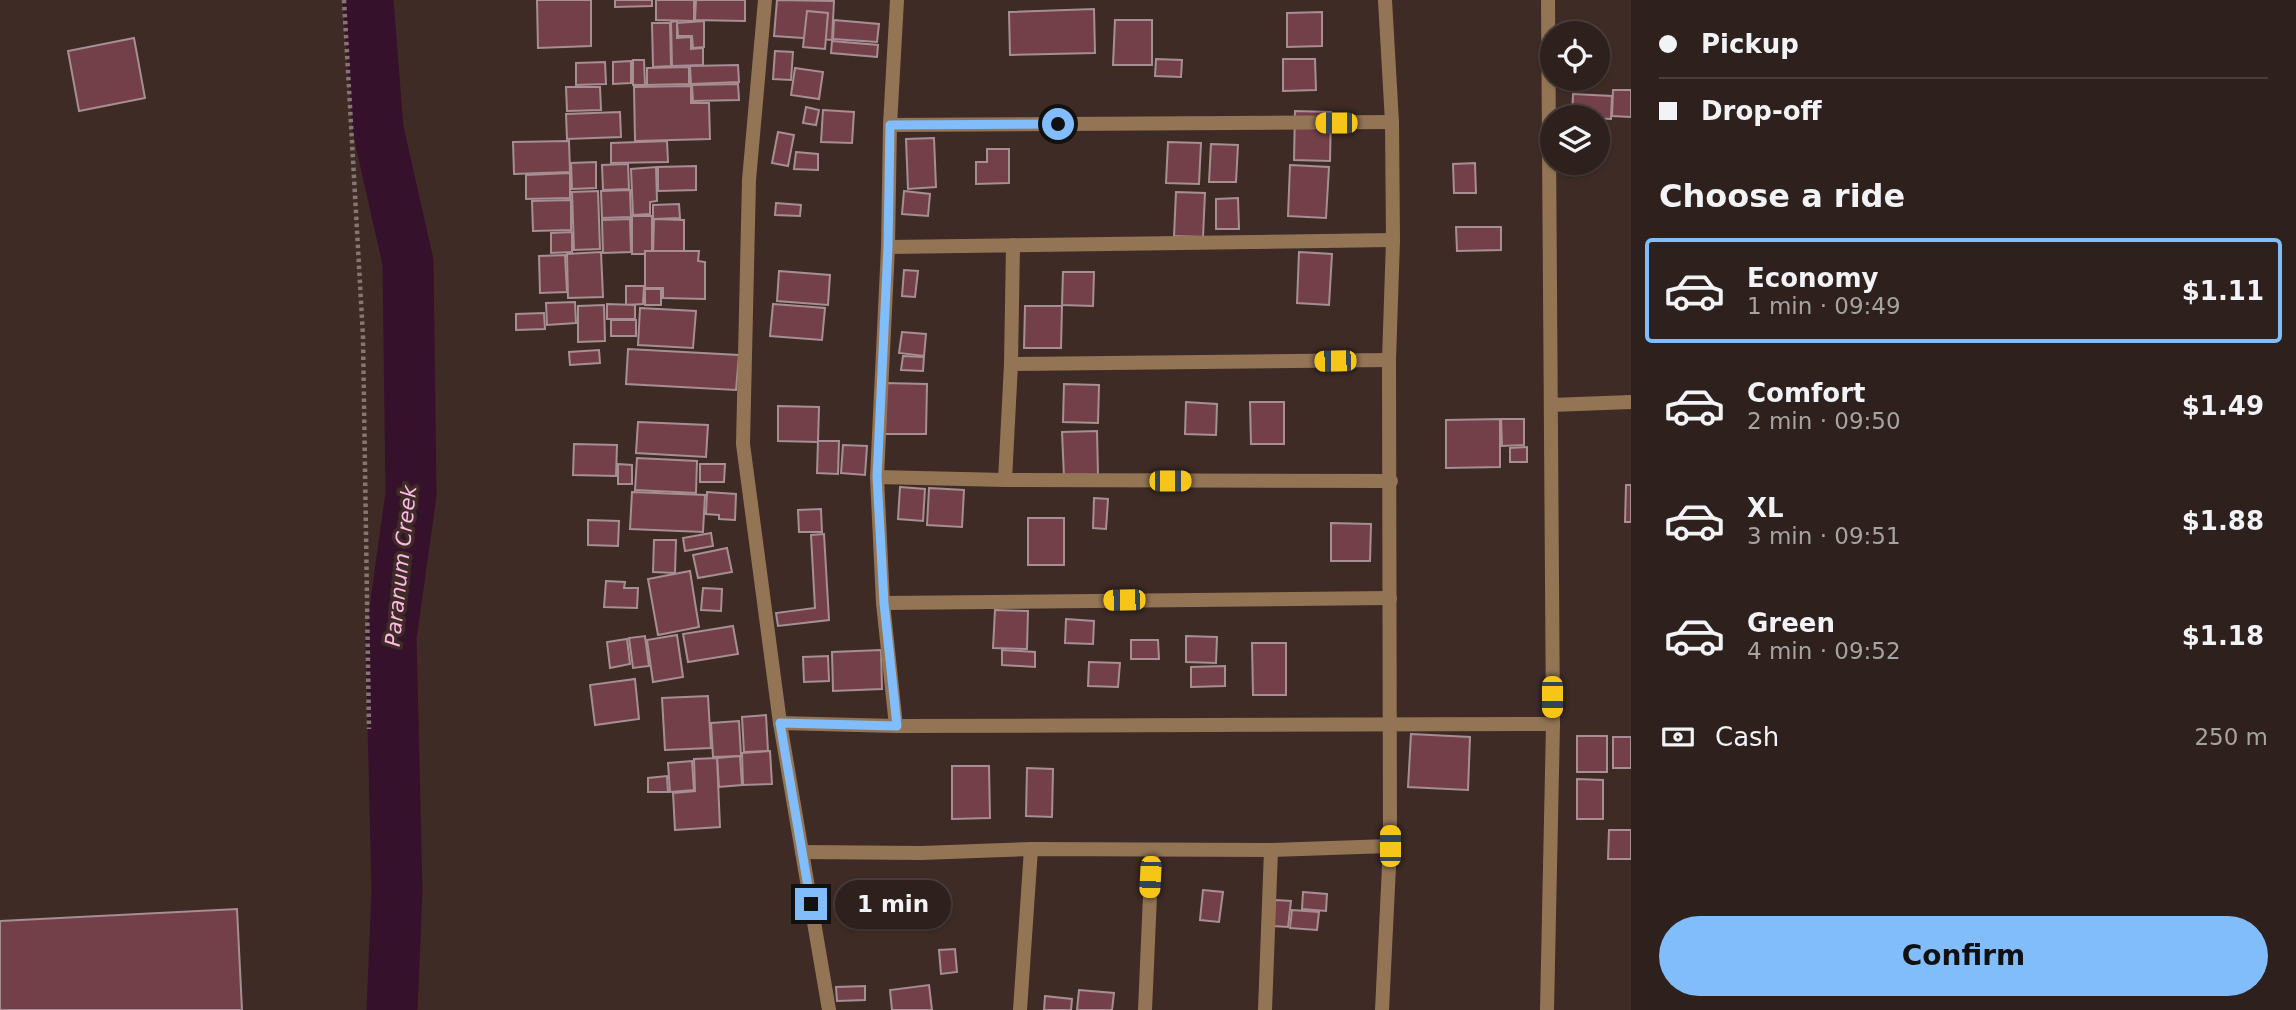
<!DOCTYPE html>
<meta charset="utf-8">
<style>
:root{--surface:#2e201c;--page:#3a2d29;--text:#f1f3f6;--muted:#a7a3a3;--line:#493e3b;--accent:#81bdfa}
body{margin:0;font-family:"DejaVu Sans",sans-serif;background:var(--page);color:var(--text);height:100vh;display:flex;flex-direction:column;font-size:26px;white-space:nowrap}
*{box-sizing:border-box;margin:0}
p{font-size:23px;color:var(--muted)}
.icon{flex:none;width:38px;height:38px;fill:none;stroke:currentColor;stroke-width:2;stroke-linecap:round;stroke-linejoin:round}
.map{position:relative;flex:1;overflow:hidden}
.side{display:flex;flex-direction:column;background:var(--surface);width:665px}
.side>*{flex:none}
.guide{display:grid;align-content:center;height:154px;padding:0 28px;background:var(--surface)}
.buttons{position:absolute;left:1540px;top:21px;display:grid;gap:14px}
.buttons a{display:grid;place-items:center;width:70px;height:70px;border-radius:50%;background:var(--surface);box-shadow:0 2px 5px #0004,0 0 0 2px var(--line);font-size:35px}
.end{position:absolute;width:32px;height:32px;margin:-16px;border:9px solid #81bdfa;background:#111;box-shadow:0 0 0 4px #111}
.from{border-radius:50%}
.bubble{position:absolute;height:49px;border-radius:24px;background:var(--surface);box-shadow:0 2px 5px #0004,0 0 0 2px var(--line);font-size:23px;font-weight:700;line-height:49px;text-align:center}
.car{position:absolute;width:21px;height:42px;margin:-21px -10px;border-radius:9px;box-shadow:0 0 5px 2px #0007;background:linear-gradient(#f5c518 24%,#345 0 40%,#f5c518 0 76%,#345 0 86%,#f5c518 0)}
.guide b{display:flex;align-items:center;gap:24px;height:66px;font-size:26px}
.guide b+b{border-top:2px solid var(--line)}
.guide i{width:18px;height:18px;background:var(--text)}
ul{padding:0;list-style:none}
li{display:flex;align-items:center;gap:21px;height:105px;margin:0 14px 10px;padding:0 14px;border:4px solid transparent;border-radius:7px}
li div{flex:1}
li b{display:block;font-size:26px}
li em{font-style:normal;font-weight:700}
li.current{border-color:var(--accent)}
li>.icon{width:63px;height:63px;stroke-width:1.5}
h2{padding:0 28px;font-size:32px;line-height:84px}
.pay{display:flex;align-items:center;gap:18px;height:77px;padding:0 28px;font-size:26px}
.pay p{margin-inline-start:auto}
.cta{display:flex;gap:14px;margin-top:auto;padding:14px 28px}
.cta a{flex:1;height:80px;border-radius:42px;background:var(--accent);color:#111;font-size:28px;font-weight:700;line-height:80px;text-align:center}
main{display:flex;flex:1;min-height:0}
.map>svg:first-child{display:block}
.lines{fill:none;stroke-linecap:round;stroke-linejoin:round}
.river{stroke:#35112c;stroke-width:51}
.building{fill:#73404a;stroke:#a68e92;stroke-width:2}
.path{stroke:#867671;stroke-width:4.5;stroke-dasharray:3.5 3.5;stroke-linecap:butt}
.minor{stroke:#937556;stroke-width:14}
.tertiary{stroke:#937556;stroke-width:14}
.route{stroke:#81bdfa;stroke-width:9}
.labels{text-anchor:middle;stroke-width:7;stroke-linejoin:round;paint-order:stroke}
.water-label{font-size:21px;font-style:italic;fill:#feb9e9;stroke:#3e2b26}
</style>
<main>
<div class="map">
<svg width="1631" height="1010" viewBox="0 0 1631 1010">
<rect width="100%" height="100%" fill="#3e2b26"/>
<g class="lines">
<polyline class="river" points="368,0 378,129 408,262 411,494 391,638 397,891 392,1010"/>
</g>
<g class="building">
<polygon points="537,0 591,0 591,46 538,48"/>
<polygon points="615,0 652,0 652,6 615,7"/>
<polygon points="656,0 694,0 694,21 656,20"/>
<polygon points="696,0 745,0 745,21 695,20"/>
<polygon points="777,0 834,1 832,40 774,36"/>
<polygon points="1094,9 1095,53 1010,55 1009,12"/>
<polygon points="807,11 828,13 825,49 803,47"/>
<polygon points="1322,12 1322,46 1287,47 1287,13"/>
<polygon points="834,20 879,24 877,42 833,39"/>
<polygon points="1115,20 1152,20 1152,65 1113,65"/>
<polygon points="677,21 677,38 691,37 691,49 703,48 703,65 672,66 671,22"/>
<polygon points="704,21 704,47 693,48 692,36 678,36 677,23"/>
<polygon points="652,23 670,23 671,66 653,67"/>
<polygon points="134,38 145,98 79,111 68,51"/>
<polygon points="832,41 878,45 877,57 831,53"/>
<polygon points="775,51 793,52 791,80 773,79"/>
<polygon points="1156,59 1182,60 1181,77 1155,76"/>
<polygon points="1283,59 1315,59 1316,90 1283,91"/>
<polygon points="633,60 644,60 645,85 633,85"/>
<polygon points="631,61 631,83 613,84 613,62"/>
<polygon points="605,62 606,84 576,85 576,63"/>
<polygon points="738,65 739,82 691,84 690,66"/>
<polygon points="689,67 689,84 647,85 647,68"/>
<polygon points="795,68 823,72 819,99 791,95"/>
<polygon points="738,84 739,100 693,101 692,85"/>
<polygon points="691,86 691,103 709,103 710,139 635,141 634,87"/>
<polygon points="566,87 600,87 601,110 567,111"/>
<polygon points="1613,90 1631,90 1631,117 1612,116"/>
<polygon points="1573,94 1612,96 1611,119 1572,117"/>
<polygon points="806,107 819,110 816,125 803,123"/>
<polygon points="823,110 854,112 852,143 821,142"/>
<polygon points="1295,111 1331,112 1330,161 1294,160"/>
<polygon points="620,112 621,137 567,139 566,114"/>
<polygon points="778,132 794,135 788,166 772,163"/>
<polygon points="934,138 936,187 908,189 906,139"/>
<polygon points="569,141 570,172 514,174 513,142"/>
<polygon points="667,141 668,162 611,163 611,143"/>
<polygon points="1168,142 1201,143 1199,184 1166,183"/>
<polygon points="1211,144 1238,145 1236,182 1209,182"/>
<polygon points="987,149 1009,149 1009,183 976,184 976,162 987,162"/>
<polygon points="796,152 818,154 818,170 794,169"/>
<polygon points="596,162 596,188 572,189 571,163"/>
<polygon points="1475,163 1476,193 1454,193 1453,164"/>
<polygon points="628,164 629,189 603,190 602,165"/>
<polygon points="1290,165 1329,167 1326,218 1288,216"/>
<polygon points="696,166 696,190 658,191 658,167"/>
<polygon points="656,167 657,201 650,202 650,214 633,215 631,169"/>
<polygon points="570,173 570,198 526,199 526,175"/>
<polygon points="630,190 631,217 602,218 601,191"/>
<polygon points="598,191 600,249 574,250 572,192"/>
<polygon points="904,191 930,194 928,216 902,214"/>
<polygon points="1176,192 1205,193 1203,237 1174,236"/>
<polygon points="1238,198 1239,229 1216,229 1216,199"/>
<polygon points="571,200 571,230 533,231 532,201"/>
<polygon points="776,203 801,205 800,216 775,215"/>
<polygon points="679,204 680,218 653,219 653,205"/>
<rect x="632" y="216" width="20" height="38"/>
<polygon points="630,219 631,252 603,253 602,220"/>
<polygon points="654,219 684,220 684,255 653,255"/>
<polygon points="1456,227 1501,227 1501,250 1457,251"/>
<polygon points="572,232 572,252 551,253 551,233"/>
<polygon points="645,251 699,251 698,261 705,262 705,299 663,298 663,288 645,288"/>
<polygon points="601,252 603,297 568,298 567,254"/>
<polygon points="1299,252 1332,254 1329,305 1297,303"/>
<polygon points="565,255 567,292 540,293 539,256"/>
<polygon points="904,270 918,271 915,297 902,296"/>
<polygon points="779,271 830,275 828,305 777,301"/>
<polygon points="1063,272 1094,272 1093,306 1062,305"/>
<polygon points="626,286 644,286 643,304 626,305"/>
<rect x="645" y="289" width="16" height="16"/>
<polygon points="575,302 576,323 547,325 546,303"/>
<polygon points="607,304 635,305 635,319 607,319"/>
<polygon points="773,304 825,308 822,340 770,336"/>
<polygon points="604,305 605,341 578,342 578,306"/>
<polygon points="1025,306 1062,306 1061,348 1024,348"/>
<polygon points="640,308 696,311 693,348 638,345"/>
<polygon points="544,313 545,329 516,330 516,314"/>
<rect x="611" y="320" width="25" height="16"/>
<polygon points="902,332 926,334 924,356 899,353"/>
<polygon points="628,349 739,355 736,390 626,384"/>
<polygon points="599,350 600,363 570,365 569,352"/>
<polygon points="903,356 924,357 923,371 901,370"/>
<polygon points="885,383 927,384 926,434 885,434"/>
<polygon points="1064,384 1099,385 1098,423 1063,422"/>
<polygon points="1186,402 1217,404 1216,435 1185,434"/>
<polygon points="1250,402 1284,402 1284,444 1251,444"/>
<polygon points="778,406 819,407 818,442 778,441"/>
<polygon points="1500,419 1500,467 1446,468 1446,420"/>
<polygon points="1501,419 1524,419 1524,445 1502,446"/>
<polygon points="638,422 708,425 706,457 636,453"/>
<polygon points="1097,431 1098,475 1064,477 1062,432"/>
<polygon points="818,441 839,441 838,474 817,473"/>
<polygon points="574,444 617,445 616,476 573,475"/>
<polygon points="843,445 867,446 865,475 841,473"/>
<polygon points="1527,447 1527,462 1510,462 1510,448"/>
<polygon points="637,458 697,461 696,493 635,490"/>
<polygon points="618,464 632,465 632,484 618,484"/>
<polygon points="700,464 725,464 724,482 700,482"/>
<polygon points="1626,485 1631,485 1631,522 1625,522"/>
<polygon points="900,487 925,489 923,521 898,519"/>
<polygon points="929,488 964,490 962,527 927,525"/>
<polygon points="632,492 705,495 703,532 630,529"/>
<polygon points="707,492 736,494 735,520 719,519 719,515 706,514"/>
<polygon points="1094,498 1108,499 1106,529 1093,528"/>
<polygon points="821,509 822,532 799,532 798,510"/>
<rect x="1028" y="518" width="36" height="47"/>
<polygon points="588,520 619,521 618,546 588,545"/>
<polygon points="1331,523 1371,524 1370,561 1331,561"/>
<polygon points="711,533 713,546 685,551 683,538"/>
<polygon points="824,534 829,620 778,626 776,613 815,608 811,535"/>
<polygon points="654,540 676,540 675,573 653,572"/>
<polygon points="727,548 732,572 698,578 693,555"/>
<polygon points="690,571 699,627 658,635 648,579"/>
<polygon points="606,581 625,582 624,588 638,588 637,608 604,607"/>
<polygon points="703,588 722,589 721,611 701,610"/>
<polygon points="995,610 1028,611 1027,649 993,648"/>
<polygon points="1066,619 1094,621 1093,644 1065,643"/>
<polygon points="733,626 738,654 688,662 683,634"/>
<polygon points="677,635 683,677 653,682 647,640"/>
<polygon points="645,636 649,666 633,668 629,638"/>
<polygon points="1186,636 1217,637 1216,663 1186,662"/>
<polygon points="627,639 630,664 610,668 607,642"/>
<polygon points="1131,640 1158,640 1159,659 1131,659"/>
<polygon points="1252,643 1286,643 1286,695 1253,695"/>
<polygon points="881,650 882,689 833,691 832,652"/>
<polygon points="1002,650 1035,652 1035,667 1002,665"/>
<polygon points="828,656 829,681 804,682 803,657"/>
<polygon points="1089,662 1120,663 1118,687 1088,686"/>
<polygon points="1225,666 1225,686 1191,687 1191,667"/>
<polygon points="635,679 639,719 595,725 590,685"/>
<polygon points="708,696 711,748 665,750 662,698"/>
<polygon points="766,715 768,751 744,752 742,717"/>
<polygon points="739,721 741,756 713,757 711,723"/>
<polygon points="1411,734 1470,737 1468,790 1408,787"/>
<rect x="1577" y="736" width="30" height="36"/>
<rect x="1613" y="737" width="18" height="31"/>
<polygon points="770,751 772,784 743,785 742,753"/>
<polygon points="740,756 742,785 719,787 717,758"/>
<polygon points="717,758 720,827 675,830 673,793 695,791 694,759"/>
<polygon points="692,761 694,790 670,792 668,763"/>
<polygon points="952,766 989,766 990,818 952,819"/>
<polygon points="1027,768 1053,769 1052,817 1026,816"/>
<polygon points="667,776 668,792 648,792 648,778"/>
<polygon points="1577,779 1603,780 1603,819 1577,819"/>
<polygon points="1609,830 1631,830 1631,859 1608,859"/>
<polygon points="1203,890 1223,892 1219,922 1200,920"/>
<polygon points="1303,892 1327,894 1326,911 1302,909"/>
<polygon points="1275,900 1291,901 1288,927 1273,926"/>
<polygon points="237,909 242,1010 0,1010 0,921"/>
<polygon points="1292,910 1319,912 1317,930 1290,928"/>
<polygon points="955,949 957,972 941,974 939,950"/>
<polygon points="929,985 932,1010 892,1010 890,990"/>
<polygon points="865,986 865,1000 837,1001 836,987"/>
<polygon points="1079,990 1114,993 1112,1010 1077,1010"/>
<polygon points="1045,996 1072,999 1071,1010 1044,1010"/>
</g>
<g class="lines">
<polyline class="path" points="344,0 363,337 369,729"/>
<g class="minor">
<polyline points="765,0 749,180 743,444 780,723 829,1010"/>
<polyline points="890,125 1392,122"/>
<polyline points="888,247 1393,240"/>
<polyline points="1011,364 1389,360"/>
<polyline points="1551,405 1631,402"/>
<polyline points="877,477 1005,480 1391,481"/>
<polyline points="1005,480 1011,364 1013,245"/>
<polyline points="883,603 1390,598"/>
<polyline points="780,723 896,726 1553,724"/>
<polyline points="896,726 883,603 877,477 888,247 890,125 897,0"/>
<polyline points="802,852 921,853 1031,849 1271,850 1390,846"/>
<polyline points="1020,1010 1031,849"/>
<polyline points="1145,1010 1152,850"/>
<polyline points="1265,1010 1271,850"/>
<polyline points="1382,1010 1390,846 1389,360 1393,240 1392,122 1385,0"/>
</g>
<polyline class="tertiary" points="1547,1010 1553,724 1548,0"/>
</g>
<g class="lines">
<polyline class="route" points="811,904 780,723 897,726 884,603 877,477 888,247 890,125 1058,124"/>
</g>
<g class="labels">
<g class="water-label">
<text transform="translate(401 566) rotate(-84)" y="7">Paranum Creek</text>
</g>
</g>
</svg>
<div class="buttons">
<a><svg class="icon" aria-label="locate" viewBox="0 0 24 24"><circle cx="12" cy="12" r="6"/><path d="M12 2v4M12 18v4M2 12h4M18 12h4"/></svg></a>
<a><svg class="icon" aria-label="layers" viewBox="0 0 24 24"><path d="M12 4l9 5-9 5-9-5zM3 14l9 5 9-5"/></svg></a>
</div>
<i class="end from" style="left:1058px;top:124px"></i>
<i class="end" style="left:811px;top:904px"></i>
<div class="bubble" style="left:835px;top:880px;width:116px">1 min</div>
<i class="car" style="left:1336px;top:123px;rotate:270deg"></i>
<i class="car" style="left:1335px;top:361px;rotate:269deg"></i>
<i class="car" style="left:1170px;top:481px;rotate:90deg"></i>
<i class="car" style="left:1124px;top:600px;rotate:269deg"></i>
<i class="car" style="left:1552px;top:697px;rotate:180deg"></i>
<i class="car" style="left:1390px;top:846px;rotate:0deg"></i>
<i class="car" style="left:1150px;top:877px;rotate:183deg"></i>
</div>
<section class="side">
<div class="guide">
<b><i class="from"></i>Pickup</b>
<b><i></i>Drop-off</b>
</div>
<h2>Choose a ride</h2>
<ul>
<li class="current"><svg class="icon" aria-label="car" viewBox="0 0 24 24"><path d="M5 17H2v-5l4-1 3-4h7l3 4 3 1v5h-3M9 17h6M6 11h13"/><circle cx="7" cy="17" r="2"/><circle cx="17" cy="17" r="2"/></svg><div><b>Economy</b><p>1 min · 09:49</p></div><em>$1.11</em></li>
<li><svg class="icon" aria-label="car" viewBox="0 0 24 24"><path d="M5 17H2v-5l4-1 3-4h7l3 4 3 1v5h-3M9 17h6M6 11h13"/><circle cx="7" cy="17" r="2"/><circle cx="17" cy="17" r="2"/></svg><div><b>Comfort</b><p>2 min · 09:50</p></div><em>$1.49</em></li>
<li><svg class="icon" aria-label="car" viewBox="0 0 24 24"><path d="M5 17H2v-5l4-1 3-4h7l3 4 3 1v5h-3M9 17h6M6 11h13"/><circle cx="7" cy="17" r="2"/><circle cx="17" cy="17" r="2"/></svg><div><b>XL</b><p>3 min · 09:51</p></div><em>$1.88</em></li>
<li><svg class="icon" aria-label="car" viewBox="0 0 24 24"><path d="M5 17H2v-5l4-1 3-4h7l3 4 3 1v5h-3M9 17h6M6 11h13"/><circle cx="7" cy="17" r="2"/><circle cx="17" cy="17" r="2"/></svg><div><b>Green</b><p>4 min · 09:52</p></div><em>$1.18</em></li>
</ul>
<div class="pay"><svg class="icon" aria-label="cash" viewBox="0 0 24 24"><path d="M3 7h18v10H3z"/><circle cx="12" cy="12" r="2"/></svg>Cash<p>250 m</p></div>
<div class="cta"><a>Confirm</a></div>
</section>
</main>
